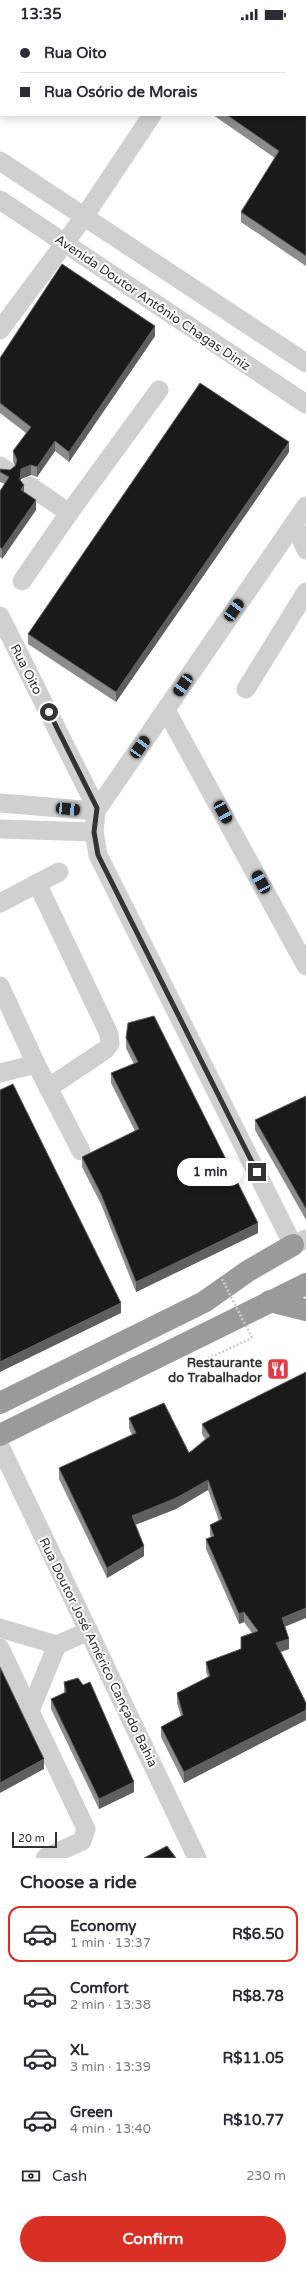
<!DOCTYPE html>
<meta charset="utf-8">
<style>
:root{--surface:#fff;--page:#f7f7f7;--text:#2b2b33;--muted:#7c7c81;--line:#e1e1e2;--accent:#d93025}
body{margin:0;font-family:"Varela Round",sans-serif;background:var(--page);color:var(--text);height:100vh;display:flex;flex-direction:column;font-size:15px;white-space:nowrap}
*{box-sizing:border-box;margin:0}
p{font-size:13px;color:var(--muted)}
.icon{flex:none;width:22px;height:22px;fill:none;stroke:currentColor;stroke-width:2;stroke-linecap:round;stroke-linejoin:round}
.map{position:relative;height:1830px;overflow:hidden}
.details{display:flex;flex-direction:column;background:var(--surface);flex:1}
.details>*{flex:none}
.banner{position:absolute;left:0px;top:0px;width:306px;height:88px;box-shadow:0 2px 10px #0003;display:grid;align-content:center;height:88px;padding:0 20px;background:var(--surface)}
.scale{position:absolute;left:12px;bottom:10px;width:45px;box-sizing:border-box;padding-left:4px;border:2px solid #333;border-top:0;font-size:11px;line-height:14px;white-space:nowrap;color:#333;-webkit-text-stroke:3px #fff;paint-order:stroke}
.end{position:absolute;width:18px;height:18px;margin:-9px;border:5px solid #333;background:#fff;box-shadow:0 0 0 2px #fff}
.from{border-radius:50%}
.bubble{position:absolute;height:28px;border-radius:14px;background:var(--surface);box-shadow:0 2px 10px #0003;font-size:13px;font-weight:800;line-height:28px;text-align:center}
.car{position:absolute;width:12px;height:24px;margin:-12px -6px;border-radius:5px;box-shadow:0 0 3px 1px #0007;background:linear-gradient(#222 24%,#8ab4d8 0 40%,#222 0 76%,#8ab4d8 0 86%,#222 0)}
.banner b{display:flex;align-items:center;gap:14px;height:38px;font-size:15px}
.banner b+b{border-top:1px solid var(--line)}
.banner i{width:10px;height:10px;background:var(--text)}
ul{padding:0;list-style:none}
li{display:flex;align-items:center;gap:12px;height:56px;margin:0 8px 6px;padding:0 12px;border:2px solid transparent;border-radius:12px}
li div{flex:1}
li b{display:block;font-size:15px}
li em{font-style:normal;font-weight:800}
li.current{border-color:var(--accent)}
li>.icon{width:36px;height:36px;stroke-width:1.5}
h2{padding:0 20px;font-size:18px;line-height:48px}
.pay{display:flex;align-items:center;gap:10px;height:44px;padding:0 20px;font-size:15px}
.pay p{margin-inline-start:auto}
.cta{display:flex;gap:8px;margin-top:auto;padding:8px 20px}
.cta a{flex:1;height:46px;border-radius:24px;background:var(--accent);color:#fff;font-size:16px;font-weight:800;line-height:46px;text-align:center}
.status{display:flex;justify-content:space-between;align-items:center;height:28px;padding:0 20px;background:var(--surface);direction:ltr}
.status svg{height:11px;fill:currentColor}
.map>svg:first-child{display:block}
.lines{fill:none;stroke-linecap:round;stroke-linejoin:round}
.path{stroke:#cdcdcd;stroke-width:2.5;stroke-dasharray:2 2;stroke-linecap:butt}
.minor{stroke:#d0d0d0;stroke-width:19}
.highway{stroke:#9a9a9a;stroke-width:22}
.path-bridge{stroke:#cdcdcd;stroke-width:2.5;stroke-dasharray:2 2;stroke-linecap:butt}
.wall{fill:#8c8c8c}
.shaded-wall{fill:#5f5f5f}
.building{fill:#1a1a1a;stroke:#5f5f5f}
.route{stroke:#333;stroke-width:5}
.labels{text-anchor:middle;stroke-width:4;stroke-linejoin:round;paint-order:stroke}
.street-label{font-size:13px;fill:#333;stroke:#fff}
.poi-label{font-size:13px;font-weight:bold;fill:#333;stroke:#fff;text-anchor:end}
</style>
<div class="status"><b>13:35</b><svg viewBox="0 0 49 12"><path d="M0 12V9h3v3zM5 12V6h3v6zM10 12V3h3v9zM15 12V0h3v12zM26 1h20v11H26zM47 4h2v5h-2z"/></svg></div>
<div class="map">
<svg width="306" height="1830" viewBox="0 0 306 1830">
<rect width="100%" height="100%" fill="#fff"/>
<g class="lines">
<polyline class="path" points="189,1332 192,1338 252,1310"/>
<g class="minor">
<polyline points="40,0 42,1"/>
<polyline points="210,1 210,0"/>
<polyline points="0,51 1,50"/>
<polyline points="0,133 306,335"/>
<polyline points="0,172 306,376"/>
<polyline points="0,302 84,189 152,87"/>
<polyline points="0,438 6,442"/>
<polyline points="30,458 69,485 159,362"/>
<polyline points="306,478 96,783 94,804 98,827 293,1217 306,1211"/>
<polyline points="294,495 306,522"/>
<polyline points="22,553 69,485"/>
<polyline points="0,588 97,781"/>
<polyline points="246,661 306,564"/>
<polyline points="166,682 306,938"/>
<polyline points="0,775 96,783"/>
<polyline points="0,801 94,804"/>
<polyline points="37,855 109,1006 110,1016 105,1022 48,1060"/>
<polyline points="0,875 59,844"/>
<polyline points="0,958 36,1036"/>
<polyline points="0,1045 36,1036 81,1123"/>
<polyline points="0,1418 197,1830"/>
<polyline points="0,1600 57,1617 89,1603"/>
<polyline points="0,1620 86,1801 82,1813 45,1830"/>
<polyline points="30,1683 57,1617"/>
</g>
<g class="highway">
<polyline points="270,1273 306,1282"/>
<polyline points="0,1375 204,1274 248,1243 293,1217"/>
<polyline points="0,1407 306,1256"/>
</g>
<polyline class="path-bridge" points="222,1251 252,1310"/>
</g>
<g class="wall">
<polygon points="306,0 306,238 241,194 241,184 275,130 213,87 305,87"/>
<polygon points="155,308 69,434 55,423 37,449 31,447 21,451 21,453 24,464 36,482 2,531 0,529 0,463 5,456 0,454 0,441 10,442 15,438 13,433 13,423 26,405 0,385 0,330"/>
<polygon points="289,424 116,674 28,616 28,606"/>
<polygon points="126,1010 258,1205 136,1264 101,1176 82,1139 82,1129 135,1103 111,1055 111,1045 134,1036 126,1020"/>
<polygon points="306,1068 306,1192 255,1102 255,1092"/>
<polygon points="306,1344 285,1599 289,1621 281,1624 306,1675 306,1692 184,1755 161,1709 161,1699 181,1688 177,1675 177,1665 208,1649 206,1644 206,1634 241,1621 252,1605 244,1594 239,1596 206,1521 206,1511 211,1509 210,1507 210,1497 219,1493 208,1462 176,1481 135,1497 144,1528 107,1550 59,1451 59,1440 132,1407 129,1400 129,1390 189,1425 205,1411 202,1406 202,1396"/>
<polygon points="64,1654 83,1657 134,1764 99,1781 51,1681 51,1671 64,1665"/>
</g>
<g class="shaded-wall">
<polygon points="155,298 155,308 69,434 69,424"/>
<polygon points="55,413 55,423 37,449 37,439"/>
<polygon points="289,414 289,424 116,674 116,664"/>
<polygon points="31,437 31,447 21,451 20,462 20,452 21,441"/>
<polygon points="24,457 24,467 21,462"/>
<polygon points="36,472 36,482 2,531 2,521"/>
<polygon points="258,1195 258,1205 136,1264 136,1254"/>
<polygon points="121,1275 121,1285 0,1344 0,1334"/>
<polygon points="208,1452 208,1462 176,1481 132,1498 132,1488"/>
<polygon points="144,1518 144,1528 107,1550 107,1540"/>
<polygon points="306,1580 306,1590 282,1600 282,1590"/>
<polygon points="244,1584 244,1594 239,1596 239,1586"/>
<polygon points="289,1611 289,1621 276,1625 276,1615"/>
<polygon points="306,1682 306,1692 184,1755 184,1744"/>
<polygon points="44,1731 44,1741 0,1765 0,1755"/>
<polygon points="134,1754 134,1764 99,1781 99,1771"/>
</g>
<g class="building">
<polygon points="251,0 306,0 306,228 241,184 279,123 227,87 305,87 305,1 250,1"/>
<polygon points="62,236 155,298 69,424 55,413 37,439 31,437 21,441 20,452 24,457 21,462 36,472 2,521 0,519 0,463 9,449 0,444 0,441 10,442 15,438 17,432 13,423 31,399 0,375 0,330"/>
<polygon points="200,355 289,414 116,664 28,606"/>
<polygon points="154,988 258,1195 136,1254 101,1166 82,1129 139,1101 111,1045 138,1034 126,1010 128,995"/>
<polygon points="13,1056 121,1275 0,1334 0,1062"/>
<polygon points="306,1068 306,1181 255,1092"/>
<polygon points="306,1344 306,1580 282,1590 289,1611 276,1615 306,1675 306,1682 184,1744 161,1699 183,1687 177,1665 210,1648 206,1634 241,1621 241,1609 258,1603 244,1584 239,1586 206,1511 214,1508 210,1497 222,1491 208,1452 176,1470 132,1488 144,1518 107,1540 59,1440 136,1405 129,1390 164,1375 189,1425 210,1408 202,1396"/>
<polygon points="0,1639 44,1731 0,1755"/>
<polygon points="78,1650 83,1657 90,1654 134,1754 99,1771 51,1671 66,1664 64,1654"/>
<polygon points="167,1818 176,1830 144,1830"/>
</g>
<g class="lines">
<polyline class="route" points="49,684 97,780 94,804 98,827 257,1144"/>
</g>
<defs>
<g id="restaurant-square" transform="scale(1.15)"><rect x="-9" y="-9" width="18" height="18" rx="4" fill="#e63946" stroke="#fff"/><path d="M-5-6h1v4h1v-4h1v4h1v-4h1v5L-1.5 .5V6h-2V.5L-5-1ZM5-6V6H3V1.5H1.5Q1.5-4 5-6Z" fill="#fff"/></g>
</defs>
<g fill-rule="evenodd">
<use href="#restaurant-square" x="278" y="1341"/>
</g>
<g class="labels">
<g class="street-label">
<text transform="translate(153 274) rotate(34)" y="5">Avenida Doutor Antônio Chagas Diniz</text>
<text transform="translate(27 641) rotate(63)" y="5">Rua Oito</text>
<text transform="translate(99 1624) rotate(64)" y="5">Rua Doutor José Américo Cançado Bahia</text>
</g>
<g class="poi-label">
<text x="262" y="1339">Restaurante<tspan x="262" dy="15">do Trabalhador</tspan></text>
</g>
</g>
</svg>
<div class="scale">20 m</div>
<i class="end from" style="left:49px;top:684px"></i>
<i class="end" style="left:257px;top:1144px"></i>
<div class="bubble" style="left:177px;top:1130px;width:66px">1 min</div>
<i class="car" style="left:234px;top:582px;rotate:35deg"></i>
<i class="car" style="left:183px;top:657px;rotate:214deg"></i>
<i class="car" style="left:140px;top:719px;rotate:35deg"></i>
<i class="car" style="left:68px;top:781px;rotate:95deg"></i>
<i class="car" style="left:223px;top:784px;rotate:152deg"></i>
<i class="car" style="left:261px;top:854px;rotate:332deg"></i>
<div class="banner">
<b><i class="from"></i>Rua Oito</b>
<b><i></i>Rua Osório de Morais</b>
</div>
</div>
<section class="details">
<h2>Choose a ride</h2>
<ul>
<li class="current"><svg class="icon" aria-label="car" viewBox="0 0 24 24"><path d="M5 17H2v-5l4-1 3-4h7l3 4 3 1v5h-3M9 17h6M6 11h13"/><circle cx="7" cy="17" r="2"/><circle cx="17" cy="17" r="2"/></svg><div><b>Economy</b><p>1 min · 13:37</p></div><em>R$6.50</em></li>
<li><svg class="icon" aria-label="car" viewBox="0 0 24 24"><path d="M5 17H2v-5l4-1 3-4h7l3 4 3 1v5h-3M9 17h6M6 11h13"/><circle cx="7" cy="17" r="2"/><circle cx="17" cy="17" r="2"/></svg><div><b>Comfort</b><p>2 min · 13:38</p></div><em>R$8.78</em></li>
<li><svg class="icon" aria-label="car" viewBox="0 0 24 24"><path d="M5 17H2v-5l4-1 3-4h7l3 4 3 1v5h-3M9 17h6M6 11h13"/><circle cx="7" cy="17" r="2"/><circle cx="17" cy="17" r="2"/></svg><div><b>XL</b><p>3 min · 13:39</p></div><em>R$11.05</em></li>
<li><svg class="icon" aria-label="car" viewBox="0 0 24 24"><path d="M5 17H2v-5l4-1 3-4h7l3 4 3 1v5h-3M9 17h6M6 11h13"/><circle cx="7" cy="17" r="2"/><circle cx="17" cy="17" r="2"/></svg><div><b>Green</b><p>4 min · 13:40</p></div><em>R$10.77</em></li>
</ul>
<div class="pay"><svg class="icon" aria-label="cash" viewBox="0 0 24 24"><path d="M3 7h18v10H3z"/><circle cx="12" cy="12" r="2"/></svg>Cash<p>230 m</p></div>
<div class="cta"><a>Confirm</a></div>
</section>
